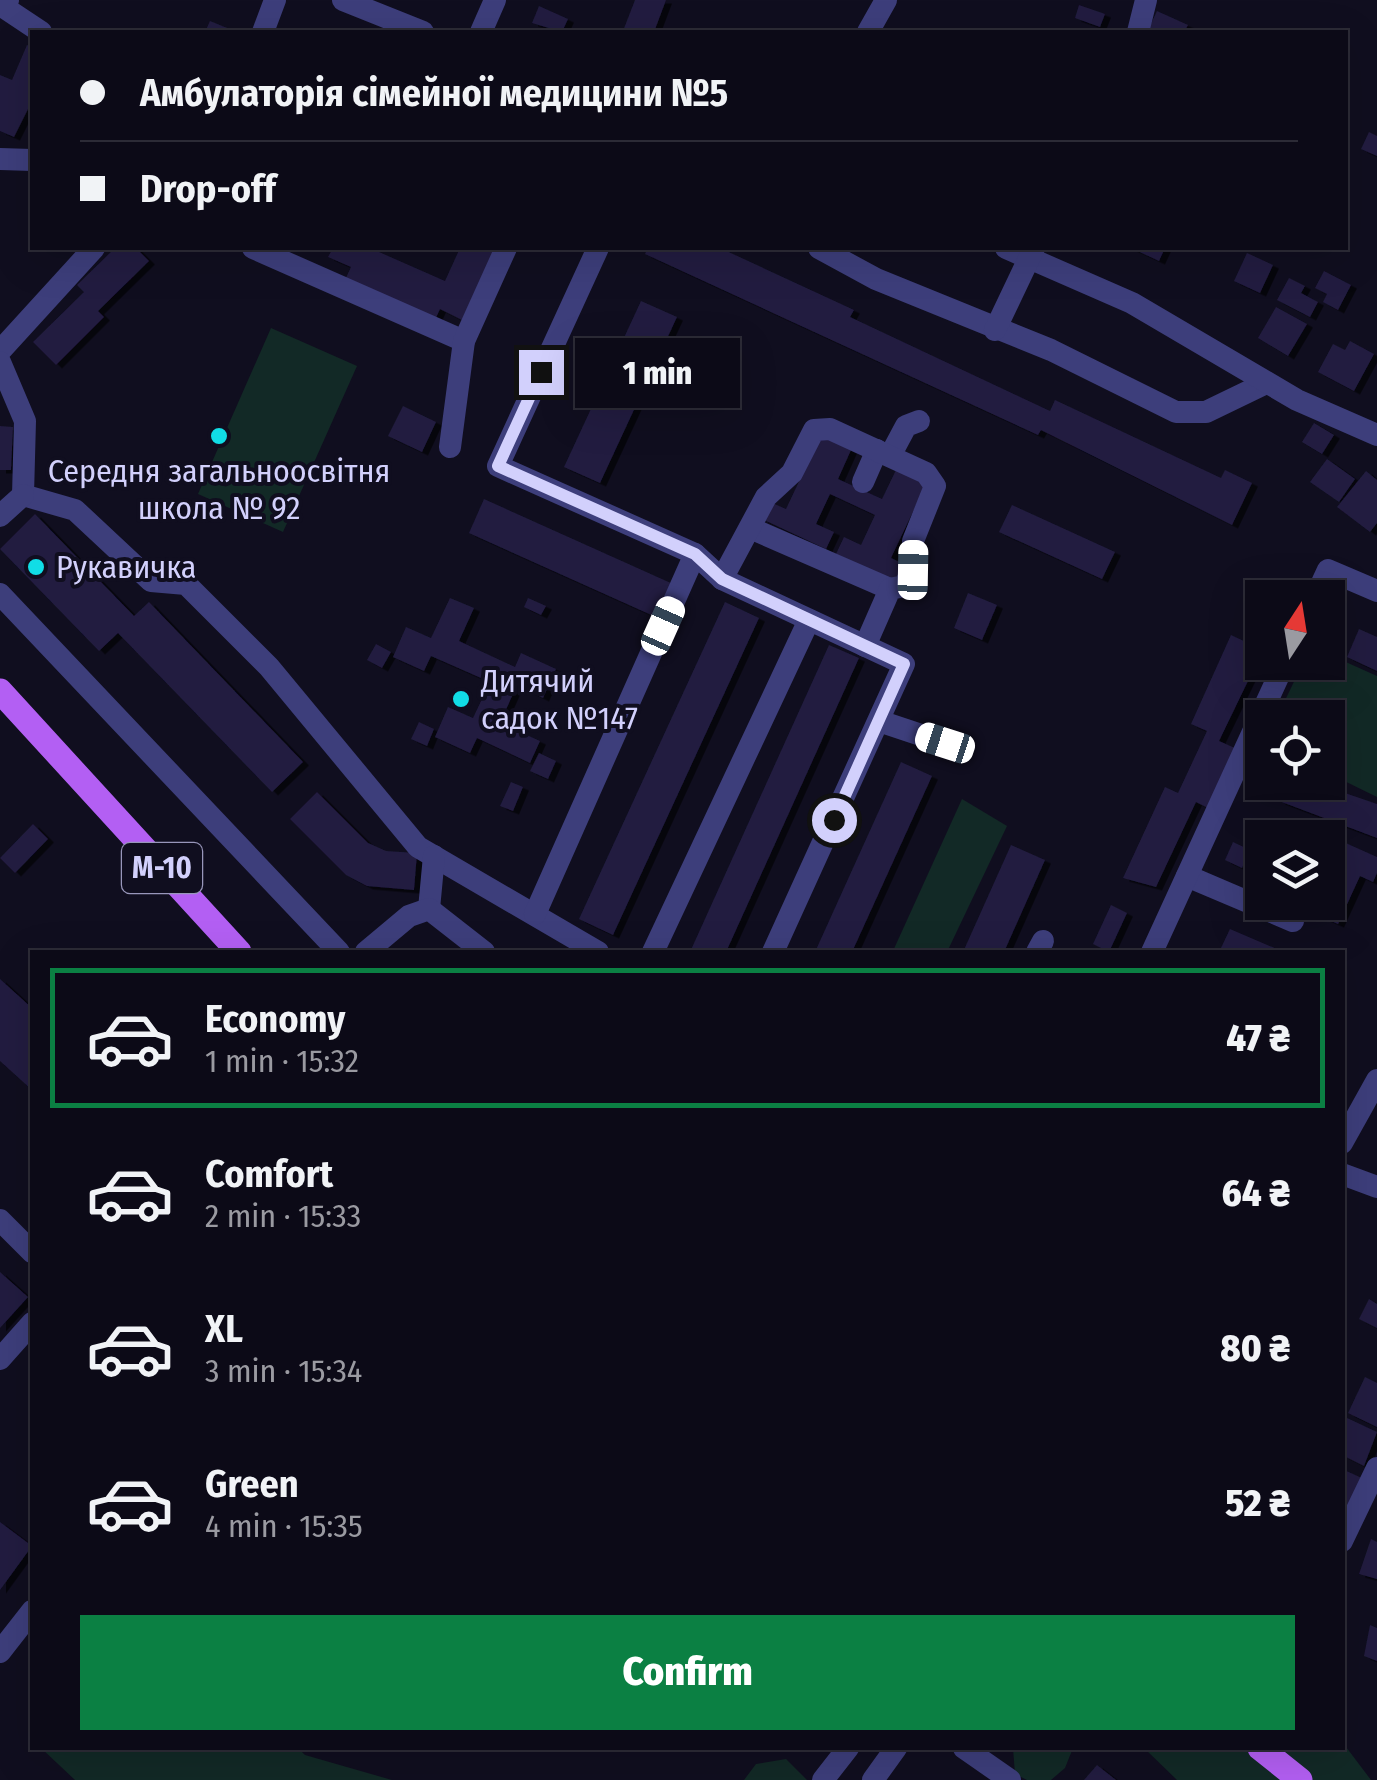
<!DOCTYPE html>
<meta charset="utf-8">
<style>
:root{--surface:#0c0a17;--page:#1a1824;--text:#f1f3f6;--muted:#9a9aa1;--line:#2c2b36;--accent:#0b8043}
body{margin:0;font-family:"Fira Sans Condensed",sans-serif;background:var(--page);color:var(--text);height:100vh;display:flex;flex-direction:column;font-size:38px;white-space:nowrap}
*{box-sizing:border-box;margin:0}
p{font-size:32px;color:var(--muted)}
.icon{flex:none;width:55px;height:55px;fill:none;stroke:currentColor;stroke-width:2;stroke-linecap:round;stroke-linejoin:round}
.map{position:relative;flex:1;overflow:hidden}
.side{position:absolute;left:30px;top:950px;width:1315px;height:800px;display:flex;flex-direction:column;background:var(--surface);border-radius:0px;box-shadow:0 10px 40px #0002,0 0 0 2px var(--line)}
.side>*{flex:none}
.top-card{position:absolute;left:30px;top:30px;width:1318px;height:220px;border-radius:0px;box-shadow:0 10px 40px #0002,0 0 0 2px var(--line);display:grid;align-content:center;height:220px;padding:0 50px;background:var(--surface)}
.needle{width:65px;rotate:12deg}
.tools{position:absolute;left:1245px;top:580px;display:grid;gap:20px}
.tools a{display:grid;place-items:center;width:100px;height:100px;border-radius:0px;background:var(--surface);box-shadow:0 10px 40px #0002,0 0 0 2px var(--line);font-size:50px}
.end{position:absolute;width:45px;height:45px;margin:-22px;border:12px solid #d2d0fc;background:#111;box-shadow:0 0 0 5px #111}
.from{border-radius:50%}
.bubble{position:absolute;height:70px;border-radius:0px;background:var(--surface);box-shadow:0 10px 40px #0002,0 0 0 2px var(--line);font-size:32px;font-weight:800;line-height:70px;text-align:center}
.car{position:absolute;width:30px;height:60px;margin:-30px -15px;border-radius:12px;box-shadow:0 0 8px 2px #0007;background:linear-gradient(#fff 24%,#345 0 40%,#fff 0 76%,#345 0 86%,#fff 0)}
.top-card b{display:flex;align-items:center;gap:35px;height:95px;font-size:38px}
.top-card b+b{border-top:2px solid var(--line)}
.top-card i{width:25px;height:25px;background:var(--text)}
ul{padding:18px 0 0;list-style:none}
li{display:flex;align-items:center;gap:30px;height:140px;margin:0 20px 15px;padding:0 30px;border:5px solid transparent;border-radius:0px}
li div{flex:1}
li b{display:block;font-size:38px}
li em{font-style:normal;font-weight:800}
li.selected{border-color:var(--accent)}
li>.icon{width:90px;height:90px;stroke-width:1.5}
.button{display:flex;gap:20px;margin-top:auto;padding:20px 50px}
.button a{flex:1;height:115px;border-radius:0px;background:var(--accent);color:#fff;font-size:40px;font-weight:800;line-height:115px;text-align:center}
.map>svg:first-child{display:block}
.green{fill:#122926}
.building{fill:#211c3f;filter:url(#shadow)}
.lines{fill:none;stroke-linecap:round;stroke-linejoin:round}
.minor{stroke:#3d3e7b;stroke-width:22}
.major{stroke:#b35ff3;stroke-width:25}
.route{stroke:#d2d0fc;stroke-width:12}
.poi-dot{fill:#11dde6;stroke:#100e1f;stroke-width:4}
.labels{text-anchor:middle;stroke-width:8;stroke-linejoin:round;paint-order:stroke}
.shield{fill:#100e1f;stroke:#9896ba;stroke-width:2.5}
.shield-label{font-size:30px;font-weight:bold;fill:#d2d0fc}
.poi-label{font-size:32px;fill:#d2d0fc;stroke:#100e1f;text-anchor:start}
</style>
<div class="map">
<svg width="1377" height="1780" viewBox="0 0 1377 1780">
<defs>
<filter id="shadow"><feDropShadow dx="6" dy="3.5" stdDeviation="0" flood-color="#0009"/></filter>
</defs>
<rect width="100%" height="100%" fill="#100e1f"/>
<g class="green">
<polygon points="271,328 357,366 283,532 198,494"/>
<polygon points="1328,654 1377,676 1377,797 1328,773 1328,718 1277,717 1303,663 1328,662"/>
<polygon points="962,799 1007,826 947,952 896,952 893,951"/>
<polygon points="1343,1743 1371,1780 1308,1780 1277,1748 1342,1748"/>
<polygon points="41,1748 298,1748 305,1755 392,1780 75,1780"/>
<polygon points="1013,1748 1073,1748 1065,1768 1051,1780 1027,1780 1015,1774"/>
<polygon points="1144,1748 1243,1748 1281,1780 1177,1780"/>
<polygon points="786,1759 807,1780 744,1780 756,1764"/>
</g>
<g class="building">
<polygon points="635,0 666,0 654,32 623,31"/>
<polygon points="1079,5 1105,14 1100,27 1075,18"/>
<polygon points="539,6 568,19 562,32 532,23"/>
<polygon points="1157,11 1188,25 1184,32 1147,32"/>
<polygon points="210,21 237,32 205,32"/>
<polygon points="27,45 32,47 32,101 14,137 0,131 0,75 12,80"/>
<polygon points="1369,132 1377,136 1377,156 1361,149"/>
<polygon points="115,248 136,248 149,261 98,311 104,317 56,365 33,342 84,292 77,285"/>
<polygon points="333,248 370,248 445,281 460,248 495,248 462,320 440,309 434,322 344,282 351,267 328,257"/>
<polygon points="648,248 720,248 854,310 850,317 1050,411 1055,400 1221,478 1225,470 1252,483 1232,525 1041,430 1038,435 645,254"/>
<polygon points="1131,248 1165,248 1159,261"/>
<polygon points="1247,253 1273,265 1260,293 1234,281"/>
<polygon points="1324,271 1351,285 1338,310 1323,302 1327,294 1315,288"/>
<polygon points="1289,278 1305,286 1301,293 1318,302 1310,317 1277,300"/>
<polygon points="641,301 677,317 600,483 564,467"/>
<polygon points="1276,307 1307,324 1288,356 1258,338"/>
<polygon points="1350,341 1374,354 1354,391 1318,372 1333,344 1345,350"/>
<polygon points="403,406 436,422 422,452 388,436"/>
<polygon points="1314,423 1334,435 1322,454 1302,442"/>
<polygon points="0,426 13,427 11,470 0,470"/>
<polygon points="821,435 851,450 838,479 882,499 896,470 926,484 891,558 908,566 900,584 836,554 844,537 861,545 875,515 830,494 816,524 834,532 826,549 762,519 770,502 786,509"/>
<polygon points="1327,459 1355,479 1339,502 1310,482"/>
<polygon points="1366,471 1377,480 1377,523 1370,532 1337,507"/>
<polygon points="484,499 673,584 658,618 469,533"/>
<polygon points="1012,505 1115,552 1102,579 999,532"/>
<polygon points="35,514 134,616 149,602 303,762 272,792 118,633 99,651 0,549"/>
<polygon points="1274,581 1289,588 1286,593 1296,598 1267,598"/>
<polygon points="968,593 997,605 982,640 954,628"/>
<polygon points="450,598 474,608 459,641 515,667 521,653 556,669 543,698 517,685 500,723 540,741 530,763 477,738 470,753 435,737 448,707 473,718 490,682 431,656 424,671 393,657 406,627 431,638"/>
<polygon points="528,598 546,606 541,615 524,607"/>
<polygon points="725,602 759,618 613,935 579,919"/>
<polygon points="1262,607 1262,652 1219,741 1237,749 1210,809 1196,802 1156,887 1123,878 1165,787 1178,793 1207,731 1191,724 1231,635 1246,642"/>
<polygon points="1359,629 1377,637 1377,671 1347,657"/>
<polygon points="376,644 391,652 382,668 367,660"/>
<polygon points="829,645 859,658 726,952 690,952"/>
<polygon points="419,722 434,729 427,746 411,739"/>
<polygon points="539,753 556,761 548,779 530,771"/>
<polygon points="901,762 932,776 852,952 815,952"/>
<polygon points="511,782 523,787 513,811 500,806"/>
<polygon points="1287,782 1313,782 1377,804 1377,838 1279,801"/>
<polygon points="317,792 368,843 386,851 417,853 414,890 367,886 346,875 290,819"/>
<polygon points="33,824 48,839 15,873 0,858"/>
<polygon points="1339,840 1377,857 1377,873 1373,882 1360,876 1338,924 1308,911 1311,902 1328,902 1328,866"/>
<polygon points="1233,842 1250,850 1242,868 1225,860"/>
<polygon points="1011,845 1045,860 1004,952 963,952"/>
<polygon points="1111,905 1127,913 1109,952 1093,944"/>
<polygon points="1230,929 1284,952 1219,952"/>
<polygon points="0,979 32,1008 32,1090 0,1061"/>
<polygon points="0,1272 28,1297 0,1328"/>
<polygon points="1369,1299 1377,1304 1377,1328 1359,1319"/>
<polygon points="1365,1377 1377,1383 1377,1427 1348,1413"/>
<polygon points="1345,1417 1377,1432 1364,1466 1342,1455"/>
<polygon points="1342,1469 1364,1479 1342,1522"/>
<polygon points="0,1522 32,1546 0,1590"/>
<polygon points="1371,1539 1377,1542 1377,1579 1359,1574"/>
<polygon points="1370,1625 1377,1628 1377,1661 1364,1656"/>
<polygon points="1097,1765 1116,1780 1084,1780"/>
</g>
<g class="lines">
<g class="minor">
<polyline points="8,0 5,8 41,32"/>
<polyline points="343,0 423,32"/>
<polyline points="263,32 275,0"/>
<polyline points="481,32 495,0"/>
<polyline points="868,32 886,0"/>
<polyline points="1138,32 1146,0"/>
<polyline points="0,159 32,160"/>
<polyline points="253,248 464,341"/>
<polyline points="819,248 876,279 1051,350 1176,412 1206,412 1266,383"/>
<polyline points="1006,248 1132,303 1297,400 1377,435"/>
<polyline points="995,330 1034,248"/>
<polyline points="0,351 94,248"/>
<polyline points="0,362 25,421 23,495 75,510 151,581 186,584 269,667 418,847 598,952"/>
<polyline points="450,447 464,341 506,248"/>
<polyline points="890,456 906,426 919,421"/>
<polyline points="863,482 877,450"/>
<polyline points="0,516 23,495"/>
<polyline points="750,528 890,589"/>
<polyline points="695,554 722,579 904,664 773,952"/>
<polyline points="722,579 766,497 792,473 814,430 830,429 926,473 935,486 913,541 913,570 904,586 890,589 865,646"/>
<polyline points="0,594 339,952"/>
<polyline points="1315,598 1328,570 1377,591"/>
<polyline points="879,721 945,743"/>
<polyline points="1187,876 1293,921"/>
<polyline points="429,909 434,856"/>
<polyline points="535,914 695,554 498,466 598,248"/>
<polyline points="366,952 409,916 429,909 484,952"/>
<polyline points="653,952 809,620"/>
<polyline points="1037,952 1043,941"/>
<polyline points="1152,952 1285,662"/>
<polyline points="1342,1143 1377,1080"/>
<polyline points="1342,1174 1377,1187"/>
<polyline points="0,1220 32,1252"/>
<polyline points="0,1359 32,1323"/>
<polyline points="1342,1541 1377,1468"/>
<polyline points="0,1652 32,1611"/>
<polyline points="964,1748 1010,1780"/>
<polyline points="823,1780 848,1748"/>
<polyline points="873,1780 896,1748"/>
</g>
<g class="major">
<polyline points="0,691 239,952"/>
<polyline points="1260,1748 1300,1780"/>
</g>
</g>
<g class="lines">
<polyline class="route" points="541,372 498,466 695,554 722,579 904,664 834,820"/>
</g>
<g class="poi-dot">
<circle cx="219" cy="436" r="10"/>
<circle cx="36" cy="567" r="10"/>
<circle cx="461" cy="699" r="10"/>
</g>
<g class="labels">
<rect class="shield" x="122" y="843" width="80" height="50" rx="8"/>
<g class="shield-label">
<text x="162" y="878">М-10</text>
</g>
<g class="poi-label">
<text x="219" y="482" text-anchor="middle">Середня загальноосвітня<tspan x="219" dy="37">школа № 92</tspan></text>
<text x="56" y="578">Рукавичка</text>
<text x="481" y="692">Дитячий<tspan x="481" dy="37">садок №147</tspan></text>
</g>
</g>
</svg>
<div class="tools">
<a><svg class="needle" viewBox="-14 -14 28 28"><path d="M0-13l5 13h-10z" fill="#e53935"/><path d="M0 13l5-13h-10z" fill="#9a9aa1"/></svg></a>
<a><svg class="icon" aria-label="locate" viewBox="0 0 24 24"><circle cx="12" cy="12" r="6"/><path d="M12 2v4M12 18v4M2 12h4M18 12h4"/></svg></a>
<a><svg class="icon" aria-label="layers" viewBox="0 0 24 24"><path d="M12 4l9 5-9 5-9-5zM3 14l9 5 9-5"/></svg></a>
</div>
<i class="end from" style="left:834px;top:820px"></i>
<i class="end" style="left:541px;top:372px"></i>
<div class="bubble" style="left:575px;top:338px;width:165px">1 min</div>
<i class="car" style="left:913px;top:570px;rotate:1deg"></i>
<i class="car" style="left:663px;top:626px;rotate:24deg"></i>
<i class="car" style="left:945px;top:743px;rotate:288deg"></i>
<div class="top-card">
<b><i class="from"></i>Амбулаторія сімейної медицини №5</b>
<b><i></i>Drop-off</b>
</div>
<section class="side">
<ul>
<li class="selected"><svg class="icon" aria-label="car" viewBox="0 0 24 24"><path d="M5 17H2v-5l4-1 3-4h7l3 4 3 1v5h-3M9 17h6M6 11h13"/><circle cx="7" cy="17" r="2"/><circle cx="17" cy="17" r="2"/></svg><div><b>Economy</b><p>1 min · 15:32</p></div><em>47 ₴</em></li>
<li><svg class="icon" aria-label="car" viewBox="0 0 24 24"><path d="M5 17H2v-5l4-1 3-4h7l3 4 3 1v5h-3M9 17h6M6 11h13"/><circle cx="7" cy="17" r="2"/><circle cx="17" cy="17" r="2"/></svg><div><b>Comfort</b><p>2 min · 15:33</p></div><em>64 ₴</em></li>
<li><svg class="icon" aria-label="car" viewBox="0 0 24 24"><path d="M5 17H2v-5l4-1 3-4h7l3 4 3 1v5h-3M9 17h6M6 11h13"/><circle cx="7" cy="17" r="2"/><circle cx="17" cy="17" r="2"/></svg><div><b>XL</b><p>3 min · 15:34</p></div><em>80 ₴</em></li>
<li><svg class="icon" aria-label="car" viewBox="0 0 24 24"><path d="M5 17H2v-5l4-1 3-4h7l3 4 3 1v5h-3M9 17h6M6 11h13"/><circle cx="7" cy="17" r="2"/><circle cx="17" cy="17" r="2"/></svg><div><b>Green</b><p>4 min · 15:35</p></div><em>52 ₴</em></li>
</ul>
<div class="button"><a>Confirm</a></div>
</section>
</div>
